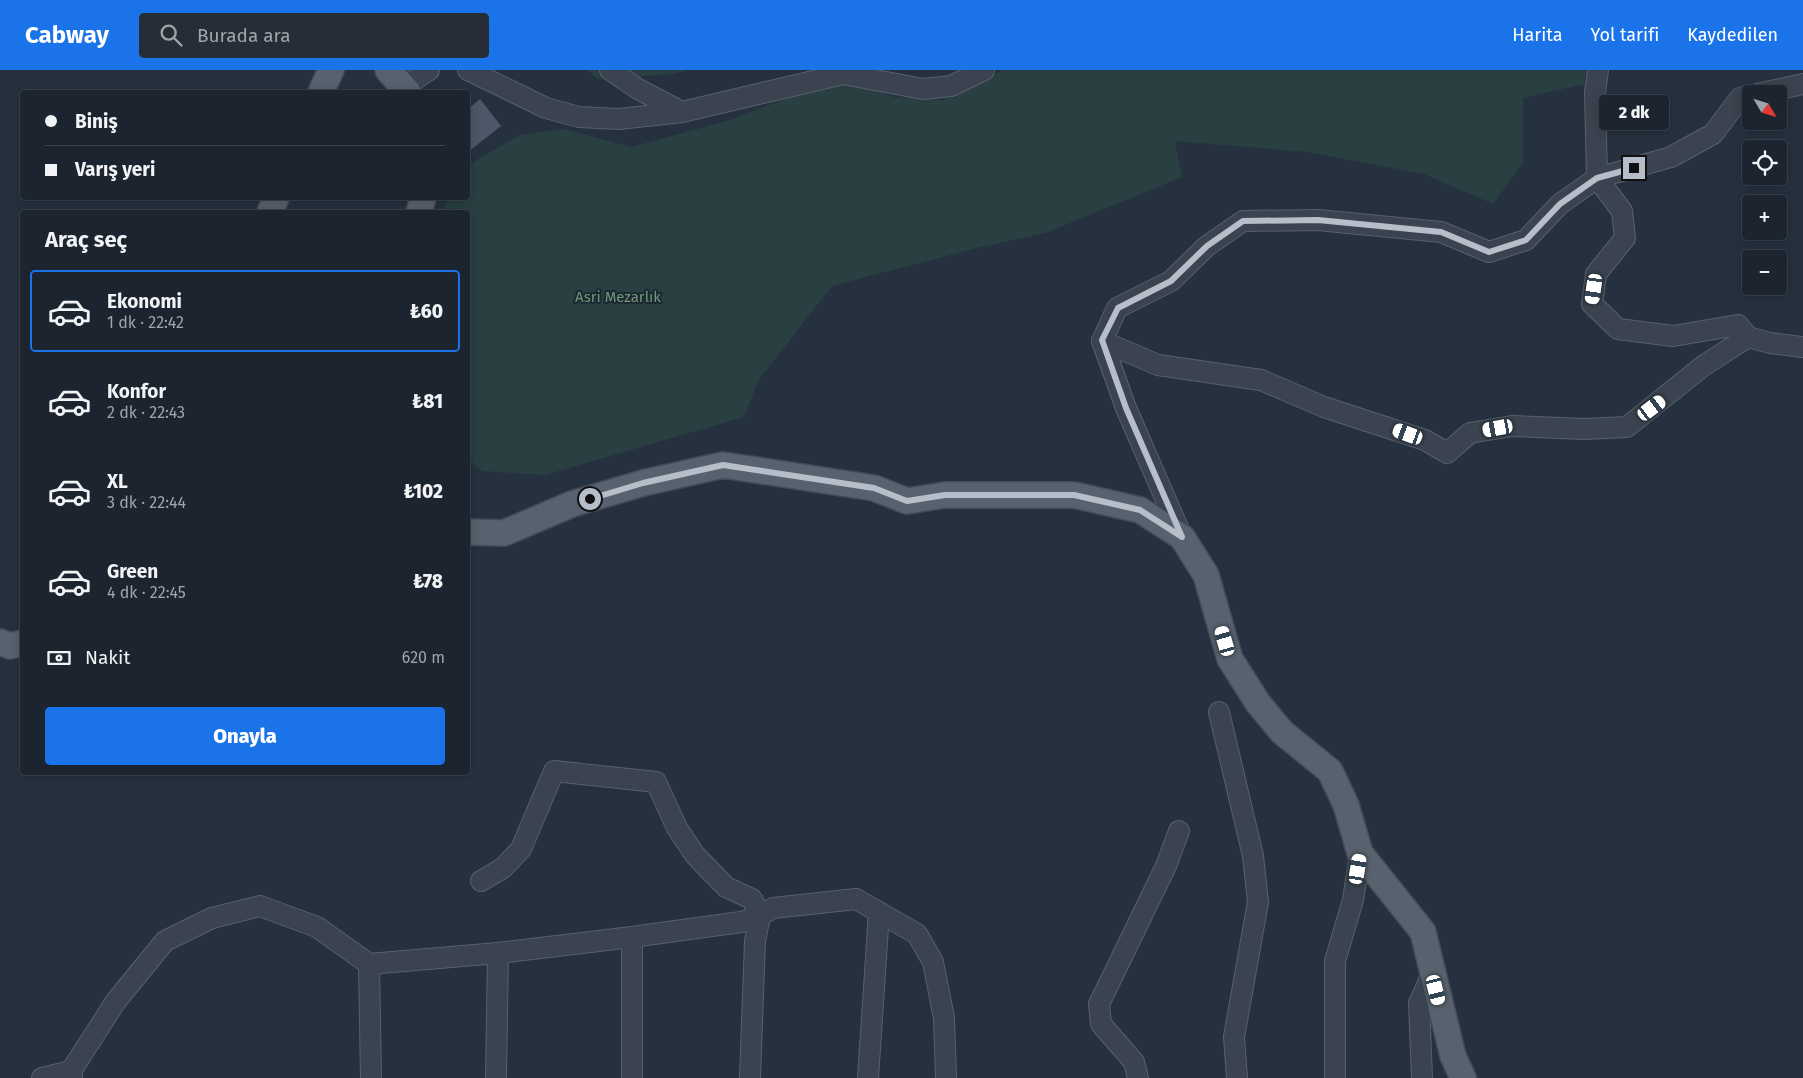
<!DOCTYPE html>
<html lang="tr">
<meta charset="utf-8">
<style>
:root{--surface:#1c252f;--page:#252d37;--text:#f1f3f6;--muted:#a0a5aa;--line:#3a424b;--accent:#1a73e8}
body{margin:0;font-family:"Fira Sans",sans-serif;background:var(--page);color:var(--text);height:100vh;display:flex;flex-direction:column;font-size:19px;white-space:nowrap}
*{box-sizing:border-box;margin:0}
p{font-size:16px;color:var(--muted)}
.icon{flex:none;width:28px;height:28px;fill:none;stroke:currentColor;stroke-width:2;stroke-linecap:round;stroke-linejoin:round}
.map{position:relative;flex:1;overflow:hidden}
.sheet{position:absolute;left:20px;top:140px;width:450px;height:565px;display:flex;flex-direction:column;background:var(--surface);border-radius:5px;box-shadow:0 2px 12px #0003,0 0 0 1px var(--line)}
.sheet>*{flex:none}
.banner{position:absolute;left:20px;top:20px;width:450px;height:110px;border-radius:5px;box-shadow:0 2px 12px #0003,0 0 0 1px var(--line);display:grid;align-content:center;height:110px;padding:0 25px;background:var(--surface)}
.needle{width:32px;rotate:128deg}
.controls{position:absolute;left:1742px;top:15px;display:grid;gap:10px}
.controls a{display:grid;place-items:center;width:45px;height:45px;border-radius:5px;background:var(--surface);box-shadow:0 2px 12px #0003,0 0 0 1px var(--line);font-size:25px}
.end{position:absolute;width:22px;height:22px;margin:-11px;border:6px solid #b6bec9;background:#111;box-shadow:0 0 0 2px #111}
.from{border-radius:50%}
.bubble{position:absolute;height:35px;border-radius:5px;background:var(--surface);box-shadow:0 2px 12px #0003,0 0 0 1px var(--line);font-size:16px;font-weight:800;line-height:35px;text-align:center}
.car{position:absolute;width:15px;height:30px;margin:-15px -8px;border-radius:6px;box-shadow:0 0 4px 1px #0007;background:linear-gradient(#fff 24%,#345 0 40%,#fff 0 76%,#345 0 86%,#fff 0)}
.banner b{display:flex;align-items:center;gap:18px;height:48px;font-size:19px}
.banner b+b{border-top:1px solid var(--line)}
.banner i{width:12px;height:12px;background:var(--text)}
ul{padding:0;list-style:none}
li{display:flex;align-items:center;gap:15px;height:82px;margin:0 10px 8px;padding:0 15px;border:2px solid transparent;border-radius:5px}
li div{flex:1}
li b{display:block;font-size:19px}
li em{font-style:normal;font-weight:800}
li.active{border-color:var(--accent)}
li>.icon{width:45px;height:45px;stroke-width:1.5}
h2{padding:0 25px;font-size:22px;line-height:60px}
.pay{display:flex;align-items:center;gap:12px;height:55px;padding:0 25px;font-size:19px}
.pay p{margin-inline-start:auto}
.primary-button{display:flex;gap:10px;margin-top:auto;padding:10px 25px}
.primary-button a{flex:1;height:58px;border-radius:5px;background:var(--accent);color:#fff;font-size:20px;font-weight:800;line-height:58px;text-align:center}
header{display:flex;align-items:center;gap:30px;box-sizing:border-box;height:70px;padding:0 25px;background:var(--accent);color:#fff}
header strong{font-size:24px}
nav{display:flex;gap:28px;margin-inline-start:auto;font-size:18px}
.search{width:350px;height:45px;background:var(--page);display:flex;align-items:center;gap:12px;box-sizing:border-box;padding:0 18px;border-radius:5px;color:var(--muted);font-size:19px}
.map>svg:first-child{display:block}
.green{fill:#293f41}
.building{fill:#4c5867}
.lines{fill:none;stroke-linecap:round;stroke-linejoin:round}
.minor-casing{stroke:#57616c;stroke-width:22}
.major-casing{stroke:#434c58;stroke-width:28}
.minor{stroke:#3a434f;stroke-width:20}
.major{stroke:#58626e;stroke-width:25}
.route{stroke:#b6bec9;stroke-width:6}
.labels{text-anchor:middle;stroke-width:4;stroke-linejoin:round;paint-order:stroke}
.park-label{font-size:15px;fill:#6e9976;stroke:#1e2834}
</style>
<header>
<strong>Cabway</strong>
<div class="search"><svg class="icon" aria-label="search" viewBox="0 0 24 24"><circle cx="10" cy="10" r="6"/><path d="M15 15l6 6"/></svg>Burada ara</div>
<nav><a>Harita</a><a>Yol tarifi</a><a>Kaydedilen</a></nav>
</header>
<div class="map">
<svg width="1803" height="1008" viewBox="0 0 1803 1008">
<rect width="100%" height="100%" fill="#26313f"/>
<g class="green">
<polygon points="588,0 687,0 673,4 598,9"/>
<polygon points="1003,0 1586,0 1584,14 1523,28 1523,93 1493,134 1424,104 1307,82 1175,71 1182,107 1046,163 977,178 832,216 758,311 744,347 545,405 482,401 468,389 468,142 441,142 448,128 468,128 468,95 520,65 564,59 631,77 730,50 840,8 894,27 943,30"/>
</g>
<polygon class="building" points="480,29 501,56 468,82 468,39"/>
<g class="lines">
<g class="minor-casing">
<g id="minor">
<polyline points="468,0 546,38 579,47 619,49 682,42 843,4 923,19 951,16 984,0"/>
<polyline points="610,0 638,19 682,42"/>
<polyline points="404,17 429,0"/>
<polyline points="1757,24 1803,14"/>
<polyline points="1748,267 1770,273 1803,277"/>
<polyline points="1102,271 1158,295 1261,310 1324,337 1425,370 1447,383 1470,363 1512,356 1584,359 1627,357 1703,296 1748,267 1738,255 1673,266 1618,259 1592,234 1596,204 1625,168 1622,141 1597,108 1595,23 1598,0"/>
<polyline points="1182,467 1126,338 1102,271 1117,238 1171,211 1207,176 1243,151 1318,150 1441,162 1489,182 1526,170 1560,134 1597,108 1671,87 1713,64 1740,28 1751,25"/>
<polyline points="1219,642 1253,786 1258,832 1234,967 1237,1008"/>
<polyline points="481,811 503,798 521,779 554,701 656,712 677,758 695,785 726,817 752,829 760,846 755,871 750,1008"/>
<polyline points="632,867 632,1008"/>
<polyline points="369,894 371,1008"/>
<polyline points="42,1008 71,1001"/>
<polyline points="72,1008 71,1001 116,931 165,871 212,848 260,836 317,857 369,894 498,883 632,867 741,852 760,846 773,838 856,829 917,864 933,892 944,948 946,1008"/>
<polyline points="496,1008 498,883"/>
<polyline points="868,1008 879,842"/>
<polyline points="1138,1008 1134,992 1101,954 1099,934 1166,796 1179,761"/>
<polyline points="1335,1008 1335,891 1353,830 1360,783"/>
<polyline points="1422,1008 1419,933 1432,904"/>
</g>
</g>
<g class="major-casing">
<g id="major">
<polyline points="388,0 408,22"/>
<polyline points="321,22 331,0"/>
<polyline points="270,142 276,128"/>
<polyline points="419,142 423,128"/>
<polyline points="468,462 504,463 572,434 643,413 723,395 874,418 907,431 945,425 1074,425 1140,440 1182,467 1206,505 1230,589 1258,633 1282,662 1330,701 1346,735 1360,783 1423,862 1453,986 1463,1008"/>
<polyline points="0,572 10,576 22,573"/>
</g>
</g>
<use href="#minor" class="minor"/>
<use href="#major" class="major"/>
</g>
<g class="lines">
<polyline class="route" points="590,429 643,413 723,395 874,418 907,431 945,425 1074,425 1140,440 1182,467 1126,338 1102,270 1118,238 1171,211 1207,176 1243,151 1318,150 1441,162 1489,182 1526,170 1560,134 1597,108 1634,98"/>
</g>
<g class="labels">
<g class="park-label">
<text x="618" y="232">Asri Mezarlık</text>
</g>
</g>
</svg>
<div class="controls">
<a><svg class="needle" viewBox="-14 -14 28 28"><path d="M0-13l5 13h-10z" fill="#e53935"/><path d="M0 13l5-13h-10z" fill="#a0a5aa"/></svg></a>
<a><svg class="icon" aria-label="locate" viewBox="0 0 24 24"><circle cx="12" cy="12" r="6"/><path d="M12 2v4M12 18v4M2 12h4M18 12h4"/></svg></a>
<a>+</a>
<a>−</a>
</div>
<i class="end from" style="left:590px;top:429px"></i>
<i class="end" style="left:1634px;top:98px"></i>
<div class="bubble" style="left:1599px;top:25px;width:70px">2 dk</div>
<i class="car" style="left:1594px;top:219px;rotate:188deg"></i>
<i class="car" style="left:1652px;top:338px;rotate:53deg"></i>
<i class="car" style="left:1498px;top:358px;rotate:260deg"></i>
<i class="car" style="left:1408px;top:364px;rotate:290deg"></i>
<i class="car" style="left:1225px;top:571px;rotate:344deg"></i>
<i class="car" style="left:1358px;top:799px;rotate:9deg"></i>
<i class="car" style="left:1436px;top:920px;rotate:166deg"></i>
<div class="banner">
<b><i class="from"></i>Biniş</b>
<b><i></i>Varış yeri</b>
</div>
<section class="sheet">
<h2>Araç seç</h2>
<ul>
<li class="active"><svg class="icon" aria-label="car" viewBox="0 0 24 24"><path d="M5 17H2v-5l4-1 3-4h7l3 4 3 1v5h-3M9 17h6M6 11h13"/><circle cx="7" cy="17" r="2"/><circle cx="17" cy="17" r="2"/></svg><div><b>Ekonomi</b><p>1 dk · 22:42</p></div><em>₺60</em></li>
<li><svg class="icon" aria-label="car" viewBox="0 0 24 24"><path d="M5 17H2v-5l4-1 3-4h7l3 4 3 1v5h-3M9 17h6M6 11h13"/><circle cx="7" cy="17" r="2"/><circle cx="17" cy="17" r="2"/></svg><div><b>Konfor</b><p>2 dk · 22:43</p></div><em>₺81</em></li>
<li><svg class="icon" aria-label="car" viewBox="0 0 24 24"><path d="M5 17H2v-5l4-1 3-4h7l3 4 3 1v5h-3M9 17h6M6 11h13"/><circle cx="7" cy="17" r="2"/><circle cx="17" cy="17" r="2"/></svg><div><b>XL</b><p>3 dk · 22:44</p></div><em>₺102</em></li>
<li><svg class="icon" aria-label="car" viewBox="0 0 24 24"><path d="M5 17H2v-5l4-1 3-4h7l3 4 3 1v5h-3M9 17h6M6 11h13"/><circle cx="7" cy="17" r="2"/><circle cx="17" cy="17" r="2"/></svg><div><b>Green</b><p>4 dk · 22:45</p></div><em>₺78</em></li>
</ul>
<div class="pay"><svg class="icon" aria-label="cash" viewBox="0 0 24 24"><path d="M3 7h18v10H3z"/><circle cx="12" cy="12" r="2"/></svg>Nakit<p>620 m</p></div>
<div class="primary-button"><a>Onayla</a></div>
</section>
</div>
